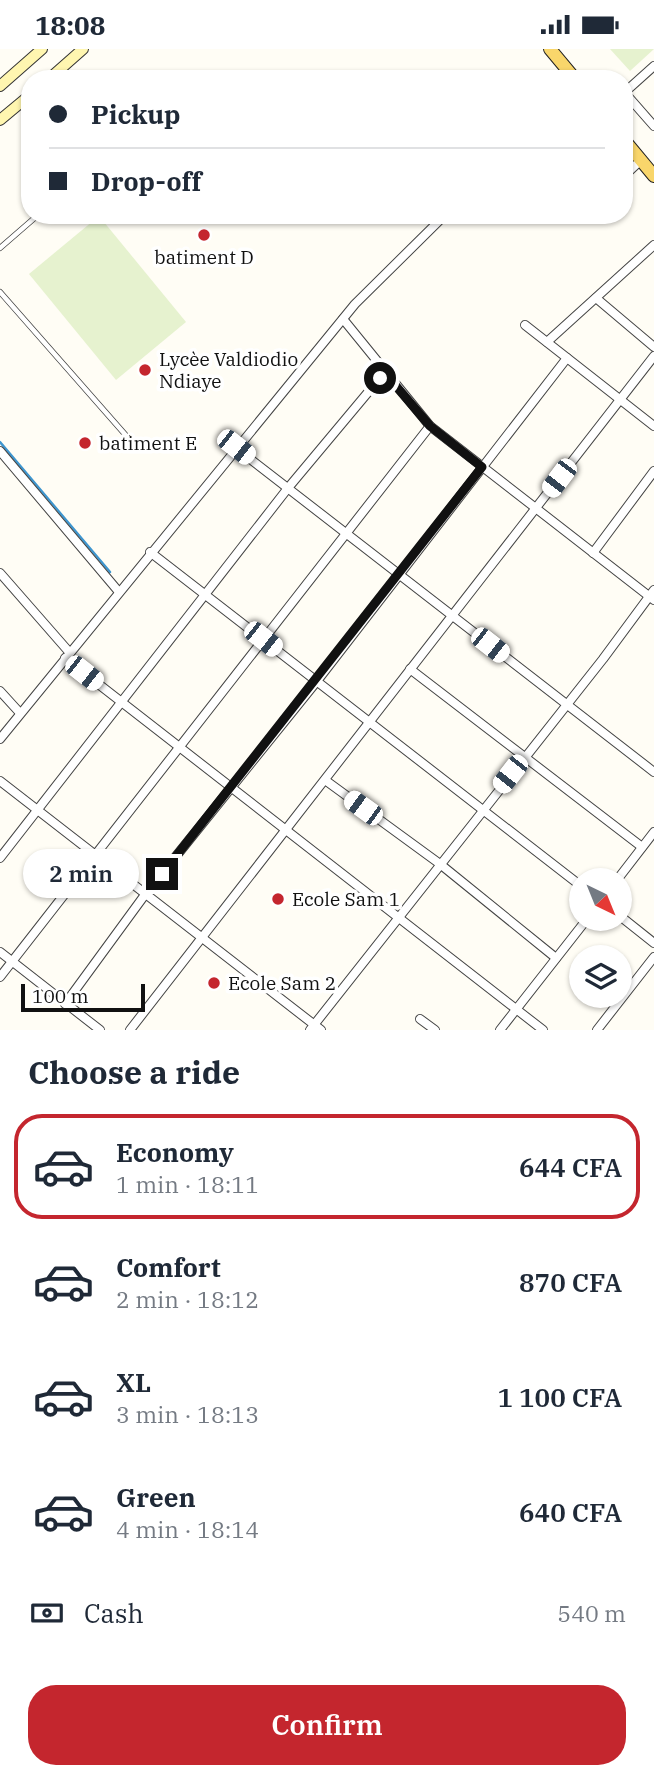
<!DOCTYPE html>
<meta charset="utf-8">
<style>
:root{--surface:#fff;--page:#f2f2f3;--text:#1f2937;--muted:#747a83;--line:#e0e1e3;--accent:#c4262e}
body{margin:0;font-family:"IBM Plex Serif",serif;background:var(--page);color:var(--text);height:100vh;display:flex;flex-direction:column;font-size:26px;white-space:nowrap}
*{box-sizing:border-box;margin:0}
p{font-size:23px;color:var(--muted)}
.icon{flex:none;width:38px;height:38px;fill:none;stroke:currentColor;stroke-width:2;stroke-linecap:round;stroke-linejoin:round}
.map{position:relative;height:981px;overflow:hidden}
.panel{display:flex;flex-direction:column;background:var(--surface);flex:1}
.panel>*{flex:none}
.banner{position:absolute;left:21px;top:21px;width:612px;height:154px;border-radius:28px;box-shadow:0 2px 5px #0004;display:grid;align-content:center;height:154px;padding:0 28px;background:var(--surface)}
.needle{width:46px;rotate:137deg}
.tools{position:absolute;left:569px;top:819px;display:grid;gap:14px}
.tools a{display:grid;place-items:center;width:63px;height:63px;border-radius:50%;background:var(--surface);box-shadow:0 2px 5px #0004;font-size:35px}
.scale{position:absolute;left:21px;bottom:18px;width:124px;box-sizing:border-box;padding-left:7px;border:4px solid #111;border-top:0;font-size:19px;line-height:24px;white-space:nowrap;color:#111;-webkit-text-stroke:5px #fff;paint-order:stroke}
.end{position:absolute;width:32px;height:32px;margin:-16px;border:9px solid #111;background:#fff;box-shadow:0 0 0 4px #fff}
.from{border-radius:50%}
.bubble{position:absolute;height:49px;border-radius:24px;background:var(--surface);box-shadow:0 2px 5px #0004;font-size:23px;font-weight:600;line-height:49px;text-align:center}
.car{position:absolute;width:21px;height:42px;margin:-21px -10px;border-radius:9px;box-shadow:0 0 5px 2px #0007;background:linear-gradient(#fff 24%,#345 0 40%,#fff 0 76%,#345 0 86%,#fff 0)}
.banner b{display:flex;align-items:center;gap:24px;height:66px;font-size:26px}
.banner b+b{border-top:2px solid var(--line)}
.banner i{width:18px;height:18px;background:var(--text)}
ul{padding:0;list-style:none}
li{display:flex;align-items:center;gap:21px;height:105px;margin:0 14px 10px;padding:0 14px;border:4px solid transparent;border-radius:28px}
li div{flex:1}
li b{display:block;font-size:26px}
li em{font-style:normal;font-weight:600}
li.on{border-color:var(--accent)}
li>.icon{width:63px;height:63px;stroke-width:1.5}
h2{padding:0 28px;font-size:32px;line-height:84px}
.pay{display:flex;align-items:center;gap:18px;height:77px;padding:0 28px;font-size:26px}
.pay p{margin-inline-start:auto}
.cta{display:flex;gap:14px;margin-top:auto;padding:14px 28px}
.cta a{flex:1;height:80px;border-radius:28px;background:var(--accent);color:#fff;font-size:28px;font-weight:600;line-height:80px;text-align:center}
.status{display:flex;justify-content:space-between;align-items:center;height:49px;padding:0 35px;background:var(--surface);direction:ltr}
.status svg{height:19px;fill:currentColor}
.map>svg:first-child{display:block}
.pitch{fill:#e6f2cf}
.lines{fill:none;stroke-linecap:round;stroke-linejoin:round}
.stream{stroke:#3f96cf;stroke-width:2.5}
.lane-casing{stroke:#444;stroke-width:6}
.street-casing{stroke:#444;stroke-width:10}
.secondary-casing{stroke:#333;stroke-width:12}
.primary-casing{stroke:#222;stroke-width:14}
.lane{stroke:#fff;stroke-width:4.5}
.street{stroke:#fff;stroke-width:8}
.secondary{stroke:#fff6b0;stroke-width:10}
.primary{stroke:#f9d66b;stroke-width:12}
.route{stroke:#111;stroke-width:9}
.poi-dot{fill:#c4262e;stroke:#fff;stroke-width:2.5}
.labels{text-anchor:middle;stroke-width:7;stroke-linejoin:round;paint-order:stroke}
.poi-label{font-size:19px;fill:#111;stroke:#fff;text-anchor:start}
</style>
<div class="status"><b>18:08</b><svg viewBox="0 0 49 12"><path d="M0 12V9h3v3zM5 12V6h3v6zM10 12V3h3v9zM15 12V0h3v12zM26 1h20v11H26zM47 4h2v5h-2z"/></svg></div>
<div class="map">
<svg width="654" height="981" viewBox="0 0 654 981">
<rect width="100%" height="100%" fill="#fffdf5"/>
<g class="pitch">
<polygon points="610,0 654,0 630,22"/>
<polygon points="99,167 186,273 116,331 29,225"/>
</g>
<g class="lines">
<polyline class="stream" points="0,393 110,523"/>
<g class="lane-casing">
<g id="lane">
<polyline points="0,199 38,166"/>
<polyline points="0,243 130,391"/>
</g>
</g>
<g class="street-casing">
<g id="street">
<polyline points="625,43 654,17"/>
<polyline points="625,44 654,77"/>
<polyline points="625,126 641,111"/>
<polyline points="578,170 582,166"/>
<polyline points="596,249 654,298"/>
<polyline points="343,270 430,377 654,551"/>
<polyline points="525,276 654,377"/>
<polyline points="547,293 654,196"/>
<polyline points="236,399 654,723"/>
<polyline points="0,402 119,543"/>
<polyline points="150,503 581,837"/>
<polyline points="593,504 654,422"/>
<polyline points="0,524 70,604"/>
<polyline points="65,609 543,981"/>
<polyline points="410,620 642,798"/>
<polyline points="0,642 20,664"/>
<polyline points="0,690 355,255 445,166"/>
<polyline points="325,731 440,815 556,909"/>
<polyline points="0,732 321,981"/>
<polyline points="0,809 288,439 385,323"/>
<polyline points="617,831 654,783"/>
<polyline points="620,867 654,894"/>
<polyline points="0,903 100,981"/>
<polyline points="0,928 430,377"/>
<polyline points="65,955 144,847 317,632 567,309"/>
<polyline points="420,970 435,981"/>
<polyline points="130,981 654,307"/>
<polyline points="310,981 603,610 654,541"/>
<polyline points="500,981 587,870"/>
<polyline points="597,981 654,908"/>
</g>
</g>
<g class="secondary-casing">
<g id="secondary">
<polyline points="49,30 83,0"/>
<polyline points="0,37 42,0"/>
<polyline points="0,71 30,46"/>
</g>
</g>
<g class="primary-casing">
<g id="primary">
<polyline points="550,0 575,30"/>
<polyline points="625,92 654,127"/>
</g>
</g>
<use href="#lane" class="lane"/>
<use href="#street" class="street"/>
<use href="#secondary" class="secondary"/>
<use href="#primary" class="primary"/>
</g>
<g class="lines">
<polyline class="route" points="162,825 482,418 430,377 384,323 380,329"/>
</g>
<g class="poi-dot">
<circle cx="204" cy="186" r="7"/>
<circle cx="145" cy="321" r="7"/>
<circle cx="85" cy="394" r="7"/>
<circle cx="278" cy="850" r="7"/>
<circle cx="214" cy="934" r="7"/>
</g>
<g class="labels">
<g class="poi-label">
<text x="204" y="215" text-anchor="middle">batiment D</text>
<text x="159" y="317">Lycèe Valdiodio<tspan x="159" dy="22">Ndiaye</tspan></text>
<text x="99" y="401">batiment E</text>
<text x="292" y="857">Ecole Sam 1</text>
<text x="228" y="941">Ecole Sam 2</text>
</g>
</g>
</svg>
<div class="tools">
<a><svg class="needle" viewBox="-14 -14 28 28"><path d="M0-13l5 13h-10z" fill="#e53935"/><path d="M0 13l5-13h-10z" fill="#747a83"/></svg></a>
<a><svg class="icon" aria-label="layers" viewBox="0 0 24 24"><path d="M12 4l9 5-9 5-9-5zM3 14l9 5 9-5"/></svg></a>
</div>
<div class="scale">100 m</div>
<i class="end from" style="left:380px;top:329px"></i>
<i class="end" style="left:162px;top:825px"></i>
<div class="bubble" style="left:23px;top:800px;width:116px">2 min</div>
<i class="car" style="left:236px;top:398px;rotate:128deg"></i>
<i class="car" style="left:559px;top:429px;rotate:217deg"></i>
<i class="car" style="left:263px;top:590px;rotate:128deg"></i>
<i class="car" style="left:490px;top:596px;rotate:128deg"></i>
<i class="car" style="left:84px;top:624px;rotate:128deg"></i>
<i class="car" style="left:510px;top:725px;rotate:218deg"></i>
<i class="car" style="left:363px;top:759px;rotate:306deg"></i>
<div class="banner">
<b><i class="from"></i>Pickup</b>
<b><i></i>Drop-off</b>
</div>
</div>
<section class="panel">
<h2>Choose a ride</h2>
<ul>
<li class="on"><svg class="icon" aria-label="car" viewBox="0 0 24 24"><path d="M5 17H2v-5l4-1 3-4h7l3 4 3 1v5h-3M9 17h6M6 11h13"/><circle cx="7" cy="17" r="2"/><circle cx="17" cy="17" r="2"/></svg><div><b>Economy</b><p>1 min · 18:11</p></div><em>644 CFA</em></li>
<li><svg class="icon" aria-label="car" viewBox="0 0 24 24"><path d="M5 17H2v-5l4-1 3-4h7l3 4 3 1v5h-3M9 17h6M6 11h13"/><circle cx="7" cy="17" r="2"/><circle cx="17" cy="17" r="2"/></svg><div><b>Comfort</b><p>2 min · 18:12</p></div><em>870 CFA</em></li>
<li><svg class="icon" aria-label="car" viewBox="0 0 24 24"><path d="M5 17H2v-5l4-1 3-4h7l3 4 3 1v5h-3M9 17h6M6 11h13"/><circle cx="7" cy="17" r="2"/><circle cx="17" cy="17" r="2"/></svg><div><b>XL</b><p>3 min · 18:13</p></div><em>1 100 CFA</em></li>
<li><svg class="icon" aria-label="car" viewBox="0 0 24 24"><path d="M5 17H2v-5l4-1 3-4h7l3 4 3 1v5h-3M9 17h6M6 11h13"/><circle cx="7" cy="17" r="2"/><circle cx="17" cy="17" r="2"/></svg><div><b>Green</b><p>4 min · 18:14</p></div><em>640 CFA</em></li>
</ul>
<div class="pay"><svg class="icon" aria-label="cash" viewBox="0 0 24 24"><path d="M3 7h18v10H3z"/><circle cx="12" cy="12" r="2"/></svg>Cash<p>540 m</p></div>
<div class="cta"><a>Confirm</a></div>
</section>
